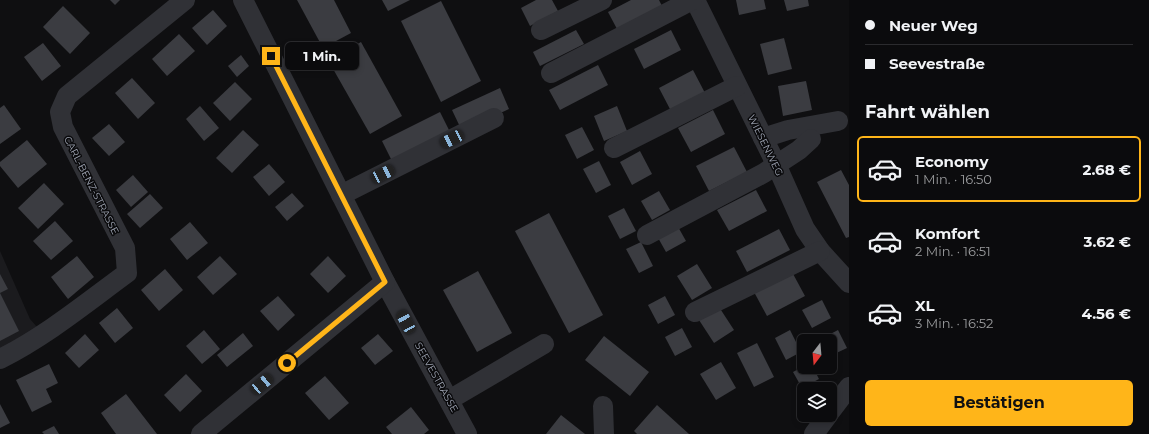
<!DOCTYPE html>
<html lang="de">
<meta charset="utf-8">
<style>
:root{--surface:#0b0b0d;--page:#141416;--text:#f1f3f6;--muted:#9a9b9d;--line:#2b2b2e;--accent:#ffb519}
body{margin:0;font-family:Montserrat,sans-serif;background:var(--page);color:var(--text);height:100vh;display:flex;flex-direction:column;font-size:15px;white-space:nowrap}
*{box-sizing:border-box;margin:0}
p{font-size:13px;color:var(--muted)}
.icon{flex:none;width:22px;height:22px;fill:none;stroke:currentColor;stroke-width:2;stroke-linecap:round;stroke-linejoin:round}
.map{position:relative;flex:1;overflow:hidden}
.drawer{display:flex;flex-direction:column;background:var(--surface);width:300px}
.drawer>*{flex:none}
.banner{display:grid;align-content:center;height:88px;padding:0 16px;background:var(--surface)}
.needle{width:26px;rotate:196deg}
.tools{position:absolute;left:797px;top:334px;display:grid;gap:8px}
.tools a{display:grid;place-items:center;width:40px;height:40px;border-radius:6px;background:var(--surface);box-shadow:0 2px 6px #0003,0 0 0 1px var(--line);font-size:20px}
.end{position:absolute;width:18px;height:18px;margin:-9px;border:5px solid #ffb519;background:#111;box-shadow:0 0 0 2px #111}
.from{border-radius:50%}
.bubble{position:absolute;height:28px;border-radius:6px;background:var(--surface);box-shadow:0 2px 6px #0003,0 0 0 1px var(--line);font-size:13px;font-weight:700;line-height:28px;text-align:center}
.car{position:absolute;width:12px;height:24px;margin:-12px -6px;border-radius:5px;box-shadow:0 0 3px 1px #0007;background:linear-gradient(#222 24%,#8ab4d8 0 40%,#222 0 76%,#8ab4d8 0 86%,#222 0)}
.banner b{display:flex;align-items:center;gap:14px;height:38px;font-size:15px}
.banner b+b{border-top:1px solid var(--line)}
.banner i{width:10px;height:10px;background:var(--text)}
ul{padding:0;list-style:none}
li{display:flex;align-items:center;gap:12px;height:66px;margin:0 8px 6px;padding:0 8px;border:2px solid transparent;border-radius:6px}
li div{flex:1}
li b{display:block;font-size:15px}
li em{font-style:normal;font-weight:700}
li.current{border-color:var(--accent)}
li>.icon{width:36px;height:36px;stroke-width:1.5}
h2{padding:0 16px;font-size:18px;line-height:48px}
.cta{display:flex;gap:8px;margin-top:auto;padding:8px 16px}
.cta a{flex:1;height:46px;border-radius:6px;background:var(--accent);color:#111;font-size:16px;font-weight:700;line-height:46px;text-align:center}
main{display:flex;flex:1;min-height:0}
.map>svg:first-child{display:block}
.built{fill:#1b1b1e}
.building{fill:#3b3c41}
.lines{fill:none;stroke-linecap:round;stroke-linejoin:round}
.minor{stroke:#303136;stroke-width:20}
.route{stroke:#ffb519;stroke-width:5}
.labels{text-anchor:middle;stroke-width:3;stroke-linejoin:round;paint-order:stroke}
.street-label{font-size:10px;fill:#9fa5b3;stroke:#0a0a0c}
</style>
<main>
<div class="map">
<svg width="849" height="434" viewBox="0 0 849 434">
<rect width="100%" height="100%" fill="#0f0f11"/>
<polygon class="built" points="0,251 30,319 43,334 0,359"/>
<g class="building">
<polygon points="110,0 120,0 115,5"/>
<polygon points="297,0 334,0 351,33 323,48"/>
<polygon points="382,0 410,0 388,11"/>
<polygon points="536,0 552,0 558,11 530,26 521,8"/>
<polygon points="631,0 659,0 662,6 617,29 608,12"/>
<polygon points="736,0 764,0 766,9 739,15"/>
<polygon points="784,0 808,0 809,6 787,11"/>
<polygon points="441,1 481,81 441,102 401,21"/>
<polygon points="63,6 90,33 70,54 43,27"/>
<polygon points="213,10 227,26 207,45 192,28"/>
<polygon points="576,30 584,44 540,66 533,52"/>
<polygon points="671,30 681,50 644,69 634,49"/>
<polygon points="179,34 195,51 167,76 152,59"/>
<polygon points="784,38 792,69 768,75 760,44"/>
<polygon points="361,42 402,116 370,134 328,60"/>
<polygon points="43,43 61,66 42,81 24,57"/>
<polygon points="241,55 249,66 237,77 228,66"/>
<polygon points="598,65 608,85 560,110 549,90"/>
<polygon points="693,70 705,93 671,111 659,88"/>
<polygon points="132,78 155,103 138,119 115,93"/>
<polygon points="806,81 812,110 783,116 778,86"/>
<polygon points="235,82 252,99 230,121 213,103"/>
<polygon points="500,88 509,109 462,131 452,110"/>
<polygon points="4,105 21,129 0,144 0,108"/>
<polygon points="200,106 219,128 204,141 186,119"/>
<polygon points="617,106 627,131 604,141 594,116"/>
<polygon points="713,110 725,134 691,152 678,128"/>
<polygon points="440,112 450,132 392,161 382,141"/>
<polygon points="109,124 125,142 109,156 92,138"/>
<polygon points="582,127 594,150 577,159 565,135"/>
<polygon points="243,130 259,145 232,173 216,158"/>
<polygon points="27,140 47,164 18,188 0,166 0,162"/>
<polygon points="734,147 747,172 709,191 696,166"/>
<polygon points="640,151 652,174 632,185 620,162"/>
<polygon points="599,161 611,185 596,193 583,169"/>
<polygon points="269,164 285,182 269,196 253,177"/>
<polygon points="841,170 849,185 849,237 846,238 817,182"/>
<polygon points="133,175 148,192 131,207 116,190"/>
<polygon points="44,183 64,204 38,229 18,208"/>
<polygon points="756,190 767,211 729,231 717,210"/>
<polygon points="659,191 670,210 652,220 641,201"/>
<polygon points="292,193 304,206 287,221 275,207"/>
<polygon points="150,194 163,208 140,228 127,214"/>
<polygon points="624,208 636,231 620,239 608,216"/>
<polygon points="549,213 603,315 569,333 515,231"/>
<polygon points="55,221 73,241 51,260 33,241"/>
<polygon points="190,222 208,243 187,260 170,239"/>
<polygon points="677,225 686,241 666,252 657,236"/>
<polygon points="779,229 790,250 747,272 736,251"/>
<polygon points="641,242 653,266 639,273 626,249"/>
<polygon points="77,256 94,277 68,299 51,277"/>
<polygon points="220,256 237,274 213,295 197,277"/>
<polygon points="328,256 346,276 328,293 310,274"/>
<polygon points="697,264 712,288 692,300 677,276"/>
<polygon points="165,269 183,290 159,311 141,290"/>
<polygon points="478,271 512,333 477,352 443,290"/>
<polygon points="792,272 805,296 767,316 754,292"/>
<polygon points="0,274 8,289 0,293"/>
<polygon points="0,293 19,331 0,341"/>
<polygon points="278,296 295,315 278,331 260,311"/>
<polygon points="665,296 675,315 658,324 648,305"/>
<polygon points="822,300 831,318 812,328 802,310"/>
<polygon points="719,307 734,330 714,343 699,320"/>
<polygon points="117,308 133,328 115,343 99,323"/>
<polygon points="682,328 692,347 675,356 665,337"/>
<polygon points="204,330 220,349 202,364 186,346"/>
<polygon points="790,330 801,352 786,360 775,338"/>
<polygon points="838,330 847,348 830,356 830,341 817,341"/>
<polygon points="243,333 253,346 227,367 217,355"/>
<polygon points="85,334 99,350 79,368 65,353"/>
<polygon points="378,334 393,351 375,365 361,348"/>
<polygon points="604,336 649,372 630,396 585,360"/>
<polygon points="757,343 774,377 754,387 737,353"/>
<polygon points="721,362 736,388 716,400 700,374"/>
<polygon points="49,364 58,383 46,389 52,402 32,412 16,380"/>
<polygon points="804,366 804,367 813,367 819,379 802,388 793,372"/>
<polygon points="186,374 202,391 180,412 164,395"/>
<polygon points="325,376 349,403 329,420 305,393"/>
<polygon points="126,394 157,434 116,434 101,413"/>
<polygon points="0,404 10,423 0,428"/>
<polygon points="657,405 689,434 637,434 634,431"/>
<polygon points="411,407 429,430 424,434 392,434 386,427"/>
<polygon points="561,415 585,434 546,434"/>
<polygon points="54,426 59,434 44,434 42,432"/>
</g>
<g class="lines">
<g class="minor">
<polyline points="243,0 385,282 467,434"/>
<polyline points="695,0 776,164 805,229 820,251 849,283"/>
<polyline points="541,30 602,0"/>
<polyline points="551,73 692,0"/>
<polyline points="763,138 788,130 838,121"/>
<polyline points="614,148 737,86"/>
<polyline points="341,195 494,118"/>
<polyline points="647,235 764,173 799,150 811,139"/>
<polyline points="695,312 820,251"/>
<path d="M 0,359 C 46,336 86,303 127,273 L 125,248 L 63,127 L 60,112 L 67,96 L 185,0"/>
<polyline points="449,400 544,344"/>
<polyline points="603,406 604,434"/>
<polyline points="830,412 849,387"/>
<polyline points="201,434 385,282"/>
<polyline points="814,434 828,415"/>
</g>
</g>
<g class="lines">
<polyline class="route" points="271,56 385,282 287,363"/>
</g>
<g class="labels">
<g class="street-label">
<text transform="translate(766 145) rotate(64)" y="4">WIESENWEG</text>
<text transform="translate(92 185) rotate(63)" y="4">CARL-BENZ-STRASSE</text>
<text transform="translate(437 377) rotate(61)" y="4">SEEVESTRASSE</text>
</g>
</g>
</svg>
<div class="tools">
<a><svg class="needle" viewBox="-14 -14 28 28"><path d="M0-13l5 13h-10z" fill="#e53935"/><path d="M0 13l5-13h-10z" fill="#9a9b9d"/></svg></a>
<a><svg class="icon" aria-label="layers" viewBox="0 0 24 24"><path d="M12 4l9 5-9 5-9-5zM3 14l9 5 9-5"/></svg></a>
</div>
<i class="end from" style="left:287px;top:363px"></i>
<i class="end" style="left:271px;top:56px"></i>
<div class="bubble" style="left:285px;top:42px;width:74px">1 Min.</div>
<i class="car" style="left:452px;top:139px;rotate:243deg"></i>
<i class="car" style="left:383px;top:174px;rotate:63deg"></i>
<i class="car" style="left:406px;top:322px;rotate:332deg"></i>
<i class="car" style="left:262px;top:384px;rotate:50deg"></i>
</div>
<section class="drawer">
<div class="banner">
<b><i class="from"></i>Neuer Weg</b>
<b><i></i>Seevestraße</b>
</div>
<h2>Fahrt wählen</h2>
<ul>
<li class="current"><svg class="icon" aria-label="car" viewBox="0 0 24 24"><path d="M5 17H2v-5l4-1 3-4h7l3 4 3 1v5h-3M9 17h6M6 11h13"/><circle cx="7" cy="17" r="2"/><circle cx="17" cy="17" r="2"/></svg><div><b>Economy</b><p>1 Min. · 16:50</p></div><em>2.68 €</em></li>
<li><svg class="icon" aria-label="car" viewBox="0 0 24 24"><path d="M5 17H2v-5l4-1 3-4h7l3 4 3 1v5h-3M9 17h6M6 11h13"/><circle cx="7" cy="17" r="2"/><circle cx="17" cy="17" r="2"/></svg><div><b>Komfort</b><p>2 Min. · 16:51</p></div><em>3.62 €</em></li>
<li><svg class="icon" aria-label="car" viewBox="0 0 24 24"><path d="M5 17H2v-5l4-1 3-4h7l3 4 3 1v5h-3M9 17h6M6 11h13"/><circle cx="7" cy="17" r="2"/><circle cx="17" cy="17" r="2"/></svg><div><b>XL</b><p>3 Min. · 16:52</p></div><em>4.56 €</em></li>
</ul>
<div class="cta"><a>Bestätigen</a></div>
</section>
</main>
